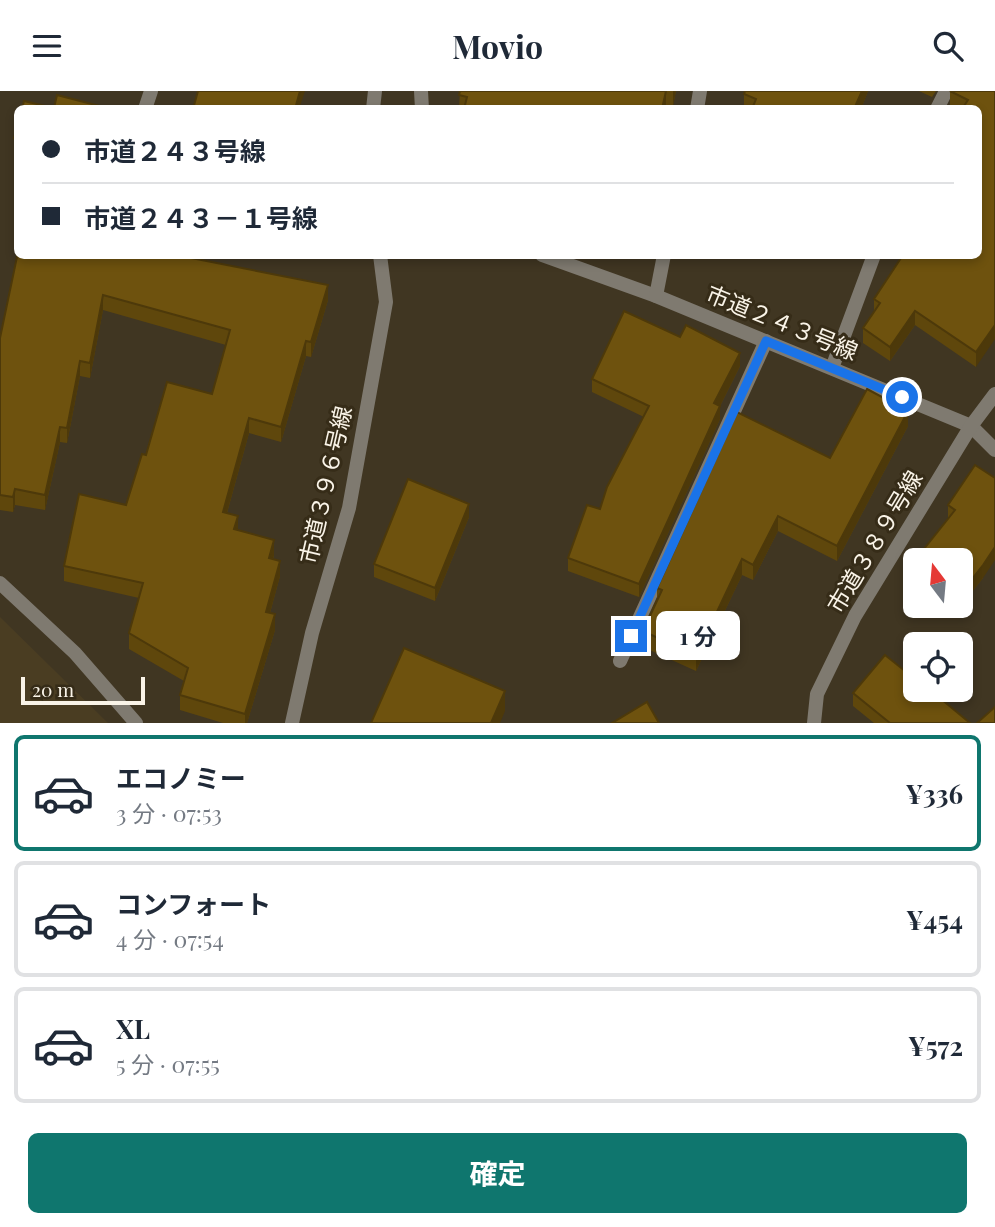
<!DOCTYPE html>
<html lang="ja">
<meta charset="utf-8">
<style>
:root{--surface:#fff;--page:#f2f2f3;--text:#1f2937;--muted:#747a83;--line:#e0e1e3;--accent:#0f766e}
body{margin:0;font-family:"Playfair Display","Noto Sans JP",serif;background:var(--page);color:var(--text);height:100vh;display:flex;flex-direction:column;font-size:26px;white-space:nowrap}
*{box-sizing:border-box;margin:0}
p{font-size:23px;color:var(--muted)}
.icon{flex:none;width:38px;height:38px;fill:none;stroke:currentColor;stroke-width:2;stroke-linecap:round;stroke-linejoin:round}
.map{position:relative;height:632px;overflow:hidden}
.drawer{display:flex;flex-direction:column;background:var(--surface);flex:1}
.drawer>*{flex:none}
.hud{position:absolute;left:14px;top:14px;width:968px;height:154px;border-radius:10px;box-shadow:0 4px 10px #0003;display:grid;align-content:center;height:154px;padding:0 28px;background:var(--surface)}
.needle{width:46px;rotate:344deg}
.tools{position:absolute;left:903px;top:457px;display:grid;gap:14px}
.tools a{display:grid;place-items:center;width:70px;height:70px;border-radius:10px;background:var(--surface);box-shadow:0 4px 10px #0003;font-size:35px}
.scale{position:absolute;left:21px;bottom:18px;width:124px;box-sizing:border-box;padding-left:7px;border:4px solid #faf4e8;border-top:0;font-size:19px;line-height:24px;white-space:nowrap;color:#faf4e8;-webkit-text-stroke:5px #362c18;paint-order:stroke}
.end{position:absolute;width:32px;height:32px;margin:-16px;border:9px solid #1a73e8;background:#fff;box-shadow:0 0 0 4px #fff}
.from{border-radius:50%}
.bubble{position:absolute;height:49px;border-radius:10px;background:var(--surface);box-shadow:0 4px 10px #0003;font-size:23px;font-weight:700;line-height:49px;text-align:center}
.hud b{display:flex;align-items:center;gap:24px;height:66px;font-size:26px}
.hud b+b{border-top:2px solid var(--line)}
.hud i{width:18px;height:18px;background:var(--text)}
ul{padding:12px 0 0;list-style:none}
li{display:flex;align-items:center;gap:21px;height:116px;margin:0 14px 10px;padding:0 14px;border:4px solid var(--line);border-radius:10px}
li div{flex:1}
li b{display:block;font-size:26px}
li em{font-style:normal;font-weight:700}
li.active{border-color:var(--accent)}
li>.icon{width:63px;height:63px;stroke-width:1.5}
.cta{display:flex;gap:14px;margin-top:auto;padding:14px 28px}
.cta a{flex:1;height:80px;border-radius:10px;background:var(--accent);color:#fff;font-size:28px;font-weight:700;line-height:80px;text-align:center}
header{display:flex;justify-content:space-between;align-items:center;height:91px;padding:0 28px;background:var(--surface);font-size:32px;font-weight:700}
.map>svg:first-child{display:block}
.built{fill:#4a3d22}
.lines{fill:none;stroke-linecap:round;stroke-linejoin:round}
.street{stroke:#7f7a70;stroke-width:14}
.wall{fill:#5f470c}
.shaded-wall{fill:#4d390a}
.building{fill:#6e520e;stroke:#4d390a;stroke-width:2}
.route{stroke:#1a73e8;stroke-width:9}
.labels{text-anchor:middle;stroke-width:6;stroke-linejoin:round;paint-order:stroke}
.street-label{font-size:23px;fill:#faf4e8;stroke:#362c18}
</style>
<header><svg class="icon" aria-label="menu" viewBox="0 0 24 24"><path d="M4 6h16M4 12h16M4 18h16"/></svg>Movio<svg class="icon" aria-label="search" viewBox="0 0 24 24"><circle cx="10" cy="10" r="6"/><path d="M15 15l6 6"/></svg></header>
<div class="map">
<svg width="995" height="632" viewBox="0 0 995 632">
<rect width="100%" height="100%" fill="#403622"/>
<polygon class="built" points="0,526 108,632 0,632"/>
<g class="lines">
<g class="street">
<polyline points="421,0 422,18"/>
<polyline points="145,18 151,0"/>
<polyline points="373,18 375,0"/>
<polyline points="697,18 700,0"/>
<polyline points="937,18 946,0"/>
<polyline points="542,164 656,205 971,335 995,359"/>
<polyline points="656,205 664,164"/>
<polyline points="832,277 874,164"/>
<polyline points="0,492 75,562 136,632"/>
<polyline points="620,570 766,250"/>
<polyline points="292,632 312,542 349,417 386,211 380,164"/>
<polyline points="814,632 817,603 855,525 971,335 995,303"/>
</g>
</g>
<g class="wall">
<polygon points="460,0 676,0 673,15 666,14 666,18 459,18"/>
<polygon points="868,0 861,18 744,18 744,3"/>
<polygon points="919,0 936,0 932,6"/>
<polygon points="950,0 995,0 976,276 915,234 890,270 863,252 863,237 874,221 874,208 978,164 978,18 956,18 950,14"/>
<polygon points="18,33 18,62 14,61 14,47"/>
<polygon points="18,161 328,209 311,266 306,265 281,351 249,342 227,422 238,439 274,464 273,468 280,485 270,522 275,539 247,632 223,632 180,619 180,604 184,590 129,558 129,542 139,507 64,490 64,475 126,414 146,364 212,303 226,254 103,219 90,287 80,285 67,352 60,351 45,419 15,414 13,421 0,419 0,247"/>
<polygon points="680,246 740,275 720,315 720,328 639,506 568,480 568,467 600,418 644,326 592,301 592,288"/>
<polygon points="908,335 837,470 778,440 753,489 742,484 696,580 643,556 643,540 657,511 657,497 830,367"/>
<polygon points="975,374 983,487 960,516 958,514 961,514 961,469 916,469 916,468 948,428 948,414"/>
<polygon points="469,426 435,510 374,486 374,473"/>
<polygon points="853,602 970,632 874,632 853,615"/>
</g>
<g class="shaded-wall">
<polygon points="300,0 305,0 299,18 295,18"/>
<polygon points="666,0 666,18 662,18"/>
<polygon points="673,0 676,0 673,15"/>
<polygon points="862,0 868,0 861,18 854,18"/>
<polygon points="328,194 328,209 311,266 311,251"/>
<polygon points="103,204 103,219 90,287 90,272"/>
<polygon points="915,220 915,234 890,270 890,256"/>
<polygon points="995,234 995,248 976,276 976,261"/>
<polygon points="306,250 306,265 281,351 281,336"/>
<polygon points="740,262 740,275 720,315 720,328 639,506 639,493 714,312"/>
<polygon points="80,270 80,285 67,352 67,337"/>
<polygon points="908,320 908,335 837,470 837,455"/>
<polygon points="249,327 249,342 223,436 223,421"/>
<polygon points="60,336 60,351 45,419 45,404"/>
<polygon points="15,398 15,414 13,421 13,406"/>
<polygon points="469,413 469,426 435,510 435,497"/>
<polygon points="238,425 238,440 234,438"/>
<polygon points="778,425 778,440 753,489 753,474"/>
<polygon points="274,449 274,464 269,482 269,467"/>
<polygon points="995,456 995,469 983,487 960,516 961,502"/>
<polygon points="742,468 742,484 696,580 696,565"/>
<polygon points="280,470 280,485 266,536 266,521"/>
<polygon points="275,523 275,539 247,632 245,632 245,623"/>
<polygon points="505,600 505,620 500,632 491,632"/>
</g>
<g class="building">
<polygon points="198,0 300,0 295,18 193,18"/>
<polygon points="460,0 666,0 662,18 464,18 467,6 459,4"/>
<polygon points="745,0 862,0 854,18 752,18 756,8 744,3"/>
<polygon points="950,0 995,0 995,234 976,261 915,220 890,256 863,237 880,212 874,208 903,164 978,164 978,18 962,18 968,9"/>
<polygon points="57,4 111,18 22,18 24,10 54,17"/>
<polygon points="18,33 18,48 14,47"/>
<polygon points="18,161 18,164 176,164 328,194 311,251 306,250 281,336 249,327 223,421 238,425 234,438 274,449 269,467 280,470 266,521 275,523 245,623 180,604 188,577 129,542 143,492 64,475 79,403 126,414 142,363 146,364 167,291 212,303 230,239 103,204 90,272 80,270 67,337 60,336 45,404 15,398 13,406 0,404 0,247"/>
<polygon points="624,220 680,246 686,234 740,262 714,312 720,315 639,493 568,467 587,414 600,418 607,396 649,315 592,288"/>
<polygon points="867,298 908,320 837,455 778,425 753,474 742,468 696,565 643,540 662,499 657,497 737,321 830,367"/>
<polygon points="975,374 995,387 995,456 983,474 961,502 961,469 918,469 916,468 955,419 948,414"/>
<polygon points="408,388 469,413 435,497 374,473"/>
<polygon points="404,557 505,600 491,632 371,632"/>
<polygon points="885,564 915,588 915,598 929,598 970,632 890,632 853,602"/>
<polygon points="647,611 659,632 612,632"/>
<polygon points="995,616 995,632 977,632"/>
</g>
<g class="lines">
<polyline class="route" points="631,545 766,250 902,306"/>
</g>
<g class="labels">
<g class="street-label">
<text transform="translate(782 232) rotate(22)" y="8">市道２４３号線</text>
<text transform="translate(326 394) rotate(-77)" y="8">市道３９６号線</text>
<text transform="translate(875 451) rotate(-59)" y="8">市道３８９号線</text>
</g>
</g>
</svg>
<div class="tools">
<a><svg class="needle" viewBox="-14 -14 28 28"><path d="M0-13l5 13h-10z" fill="#e53935"/><path d="M0 13l5-13h-10z" fill="#747a83"/></svg></a>
<a><svg class="icon" aria-label="locate" viewBox="0 0 24 24"><circle cx="12" cy="12" r="6"/><path d="M12 2v4M12 18v4M2 12h4M18 12h4"/></svg></a>
</div>
<div class="scale">20 m</div>
<i class="end from" style="left:902px;top:306px"></i>
<i class="end" style="left:631px;top:545px"></i>
<div class="bubble" style="left:656px;top:520px;width:84px">1 分</div>
<div class="hud">
<b><i class="from"></i>市道２４３号線</b>
<b><i></i>市道２４３－１号線</b>
</div>
</div>
<section class="drawer">
<ul>
<li class="active"><svg class="icon" aria-label="car" viewBox="0 0 24 24"><path d="M5 17H2v-5l4-1 3-4h7l3 4 3 1v5h-3M9 17h6M6 11h13"/><circle cx="7" cy="17" r="2"/><circle cx="17" cy="17" r="2"/></svg><div><b>エコノミー</b><p>3 分 · 07:53</p></div><em>¥336</em></li>
<li><svg class="icon" aria-label="car" viewBox="0 0 24 24"><path d="M5 17H2v-5l4-1 3-4h7l3 4 3 1v5h-3M9 17h6M6 11h13"/><circle cx="7" cy="17" r="2"/><circle cx="17" cy="17" r="2"/></svg><div><b>コンフォート</b><p>4 分 · 07:54</p></div><em>¥454</em></li>
<li><svg class="icon" aria-label="car" viewBox="0 0 24 24"><path d="M5 17H2v-5l4-1 3-4h7l3 4 3 1v5h-3M9 17h6M6 11h13"/><circle cx="7" cy="17" r="2"/><circle cx="17" cy="17" r="2"/></svg><div><b>XL</b><p>5 分 · 07:55</p></div><em>¥572</em></li>
</ul>
<div class="cta"><a>確定</a></div>
</section>
